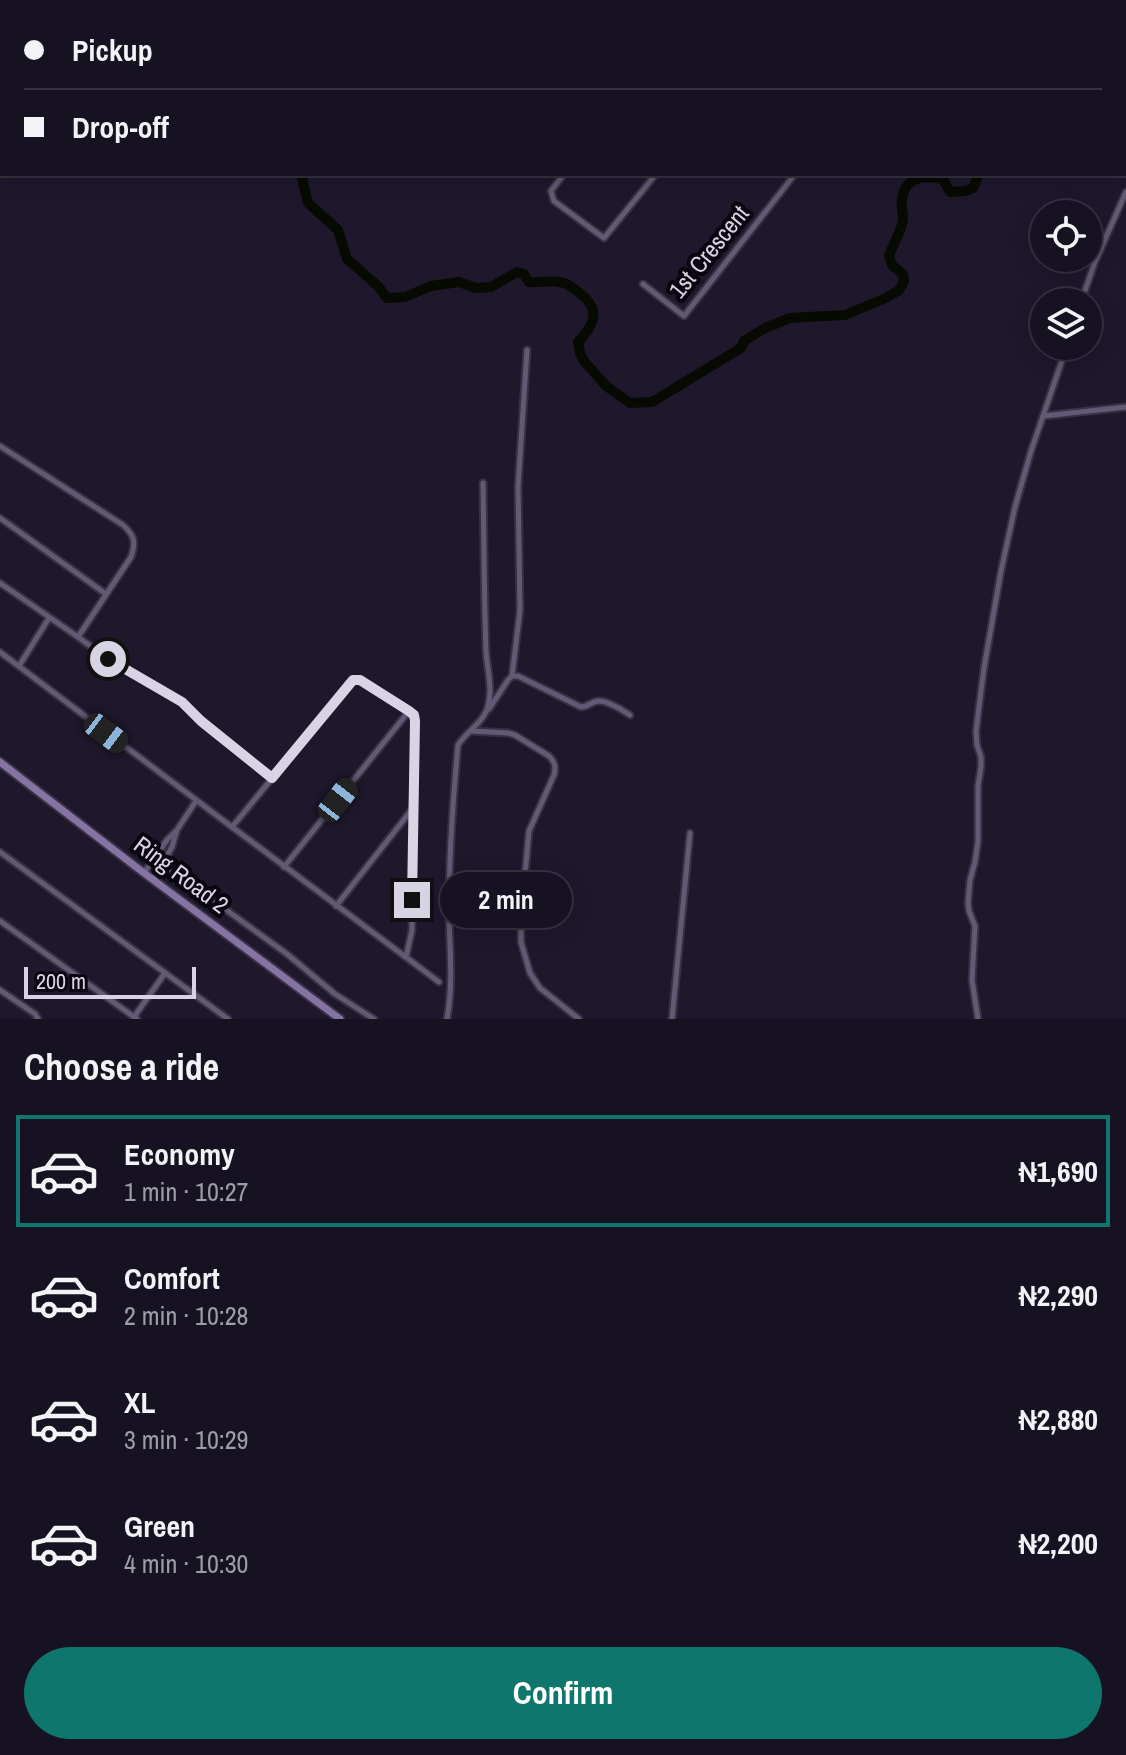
<!DOCTYPE html>
<meta charset="utf-8">
<style>
:root{--surface:#171222;--page:#24202f;--text:#f1f3f6;--muted:#9e9ea5;--line:#363240;--accent:#0f766e}
body{margin:0;font-family:"Archivo Narrow",sans-serif;background:var(--page);color:var(--text);height:100vh;display:flex;flex-direction:column;font-size:30px;white-space:nowrap}
*{box-sizing:border-box;margin:0}
p{font-size:26px;color:var(--muted)}
.icon{flex:none;width:44px;height:44px;fill:none;stroke:currentColor;stroke-width:2;stroke-linecap:round;stroke-linejoin:round}
.map{position:relative;height:1019px;overflow:hidden}
.drawer{display:flex;flex-direction:column;background:var(--surface);flex:1}
.drawer>*{flex:none}
.banner{position:absolute;left:0px;top:0px;width:1126px;height:176px;box-shadow:0 4px 20px #0003,0 0 0 2px var(--line);display:grid;align-content:center;height:176px;padding:0 24px;background:var(--surface)}
.fabs{position:absolute;left:1030px;top:200px;display:grid;gap:16px}
.fabs a{display:grid;place-items:center;width:72px;height:72px;border-radius:50%;background:var(--surface);box-shadow:0 4px 20px #0003,0 0 0 2px var(--line);font-size:40px}
.scale{position:absolute;left:24px;bottom:20px;width:172px;box-sizing:border-box;padding-left:8px;border:4px solid #d9d4e4;border-top:0;font-size:22px;line-height:28px;white-space:nowrap;color:#d9d4e4;-webkit-text-stroke:6px #08050e;paint-order:stroke}
.end{position:absolute;width:36px;height:36px;margin:-18px;border:10px solid #d9d4e4;background:#111;box-shadow:0 0 0 4px #111}
.from{border-radius:50%}
.bubble{position:absolute;height:56px;border-radius:28px;background:var(--surface);box-shadow:0 4px 20px #0003,0 0 0 2px var(--line);font-size:26px;font-weight:700;line-height:56px;text-align:center}
.car{position:absolute;width:24px;height:48px;margin:-24px -12px;border-radius:10px;box-shadow:0 0 6px 2px #0007;background:linear-gradient(#222 24%,#8ab4d8 0 40%,#222 0 76%,#8ab4d8 0 86%,#222 0)}
.banner b{display:flex;align-items:center;gap:28px;height:76px;font-size:30px}
.banner b+b{border-top:2px solid var(--line)}
.banner i{width:20px;height:20px;background:var(--text)}
ul{padding:0;list-style:none}
li{display:flex;align-items:center;gap:24px;height:112px;margin:0 16px 12px;padding:0 8px;border:4px solid transparent;border-radius:0px}
li div{flex:1}
li b{display:block;font-size:30px}
li em{font-style:normal;font-weight:700}
li.on{border-color:var(--accent)}
li>.icon{width:72px;height:72px;stroke-width:1.5}
h2{padding:0 24px;font-size:36px;line-height:96px}
.cta{display:flex;gap:16px;margin-top:auto;padding:16px 24px}
.cta a{flex:1;height:92px;border-radius:48px;background:var(--accent);color:#fff;font-size:32px;font-weight:700;line-height:92px;text-align:center}
.map>svg:first-child{display:block}
.lines{fill:none;stroke-linecap:round;stroke-linejoin:round}
.river{stroke:#070a00;stroke-width:10}
.street-casing{stroke:#373143;stroke-width:9}
.primary-casing{stroke:#373143;stroke-width:11}
.street{stroke:#625974;stroke-width:5}
.primary{stroke:#8473a3;stroke-width:7}
.route{stroke:#d9d4e4;stroke-width:10}
.labels{text-anchor:middle;stroke-width:8;stroke-linejoin:round;paint-order:stroke}
.street-label{font-size:24px;fill:#d9d4e4;stroke:#08050e}
</style>
<div class="map">
<svg width="1126" height="1019" viewBox="0 0 1126 1019">
<rect width="100%" height="100%" fill="#1f182d"/>
<g class="lines">
<g class="river">
<polyline points="18,0 21,2"/>
<polyline points="1066,2 1068,0"/>
<path d="M 301,174 L 308,203 L 338,230 L 347,259 L 378,286 L 387,298 L 405,297 L 431,286 L 459,282 L 476,288 L 491,287 L 517,272 L 524,274 L 529,282 C 540,283 551,280 560,282 C 569,283 575,290 582,295 C 602,312 593,326 578,342 L 580,353 L 584,361 L 606,386 L 630,403 L 652,402 L 741,348 L 744,341 L 765,328 L 790,318 L 845,315 L 886,298 L 899,290 L 904,281 L 903,274 L 892,265 L 889,256 C 892,246 903,229 903,219 C 903,212 901,206 902,199 C 905,176 925,175 943,179 L 950,192 L 965,191 L 973,188 L 979,174"/>
</g>
<g class="street-casing">
<g id="street">
<polyline points="698,2 700,0"/>
<polyline points="789,2 790,0"/>
<polyline points="931,2 932,0"/>
<polyline points="564,174 551,191 554,201 604,238 656,174"/>
<polyline points="643,284 684,316 795,174"/>
<polyline points="1081,302 1095,262 1126,192"/>
<polyline points="1043,416 1126,407"/>
<path d="M 0,446 L 123,525 C 135,536 136,542 131,557 L 78,637 L 108,659 L 182,702 L 201,721 L 272,778"/>
<polyline points="0,518 106,594"/>
<polyline points="0,583 78,637"/>
<polyline points="0,652 232,827"/>
<polyline points="19,666 49,618"/>
<polyline points="512,676 520,610 518,487 527,350"/>
<path d="M 489,709 L 508,680 L 512,676 L 518,676 L 581,707 C 588,707 592,701 599,701 C 609,701 622,710 630,715"/>
<path d="M 471,731 L 508,733 L 515,735 L 549,756 C 555,762 556,767 554,775 L 529,831 L 521,917 L 521,942 L 530,973 L 540,988 L 579,1019"/>
<polyline points="0,852 228,1019"/>
<polyline points="161,866 179,881 214,901 287,954 335,994 374,1019"/>
<polyline points="284,867 409,711"/>
<polyline points="144,873 167,840 176,831"/>
<polyline points="153,880 172,847 177,830 196,801"/>
<polyline points="336,906 413,808"/>
<polyline points="0,921 137,1019"/>
<polyline points="406,957 412,930 415,718 409,711 360,680 353,680 232,827 439,982"/>
<polyline points="0,990 35,1014 38,1019"/>
<polyline points="134,1017 165,973"/>
<path d="M 447,1019 C 454,980 449,946 449,907 C 449,852 453,799 458,745 C 466,732 485,721 488,706 C 493,689 487,668 486,651 C 484,595 484,539 483,483"/>
<polyline points="672,1019 690,833"/>
<polyline points="978,1019 972,980 975,926 969,911 968,903 970,880 975,862 978,841 978,786 981,767 981,757 977,745 976,732 978,715 984,668 1001,571 1015,507 1031,451 1067,346"/>
</g>
</g>
<g class="primary-casing">
<polyline id="primary" points="0,762 144,873 340,1019"/>
</g>
<use href="#street" class="street"/>
<use href="#primary" class="primary"/>
</g>
<g class="lines">
<polyline class="route" points="108,659 182,702 201,721 272,778 353,680 360,680 409,711 414,715 415,721 412,900"/>
</g>
<g class="labels">
<g class="street-label">
<text transform="translate(709 252) rotate(-51)" y="8">1st Crescent</text>
<text transform="translate(181 875) rotate(37)" y="8">Ring Road 2</text>
</g>
</g>
</svg>
<div class="fabs">
<a><svg class="icon" aria-label="locate" viewBox="0 0 24 24"><circle cx="12" cy="12" r="6"/><path d="M12 2v4M12 18v4M2 12h4M18 12h4"/></svg></a>
<a><svg class="icon" aria-label="layers" viewBox="0 0 24 24"><path d="M12 4l9 5-9 5-9-5zM3 14l9 5 9-5"/></svg></a>
</div>
<div class="scale">200 m</div>
<i class="end from" style="left:108px;top:659px"></i>
<i class="end" style="left:412px;top:900px"></i>
<div class="bubble" style="left:440px;top:872px;width:132px">2 min</div>
<i class="car" style="left:106px;top:733px;rotate:127deg"></i>
<i class="car" style="left:338px;top:800px;rotate:38deg"></i>
<div class="banner">
<b><i class="from"></i>Pickup</b>
<b><i></i>Drop-off</b>
</div>
</div>
<section class="drawer">
<h2>Choose a ride</h2>
<ul>
<li class="on"><svg class="icon" aria-label="car" viewBox="0 0 24 24"><path d="M5 17H2v-5l4-1 3-4h7l3 4 3 1v5h-3M9 17h6M6 11h13"/><circle cx="7" cy="17" r="2"/><circle cx="17" cy="17" r="2"/></svg><div><b>Economy</b><p>1 min · 10:27</p></div><em>₦1,690</em></li>
<li><svg class="icon" aria-label="car" viewBox="0 0 24 24"><path d="M5 17H2v-5l4-1 3-4h7l3 4 3 1v5h-3M9 17h6M6 11h13"/><circle cx="7" cy="17" r="2"/><circle cx="17" cy="17" r="2"/></svg><div><b>Comfort</b><p>2 min · 10:28</p></div><em>₦2,290</em></li>
<li><svg class="icon" aria-label="car" viewBox="0 0 24 24"><path d="M5 17H2v-5l4-1 3-4h7l3 4 3 1v5h-3M9 17h6M6 11h13"/><circle cx="7" cy="17" r="2"/><circle cx="17" cy="17" r="2"/></svg><div><b>XL</b><p>3 min · 10:29</p></div><em>₦2,880</em></li>
<li><svg class="icon" aria-label="car" viewBox="0 0 24 24"><path d="M5 17H2v-5l4-1 3-4h7l3 4 3 1v5h-3M9 17h6M6 11h13"/><circle cx="7" cy="17" r="2"/><circle cx="17" cy="17" r="2"/></svg><div><b>Green</b><p>4 min · 10:30</p></div><em>₦2,200</em></li>
</ul>
<div class="cta"><a>Confirm</a></div>
</section>
